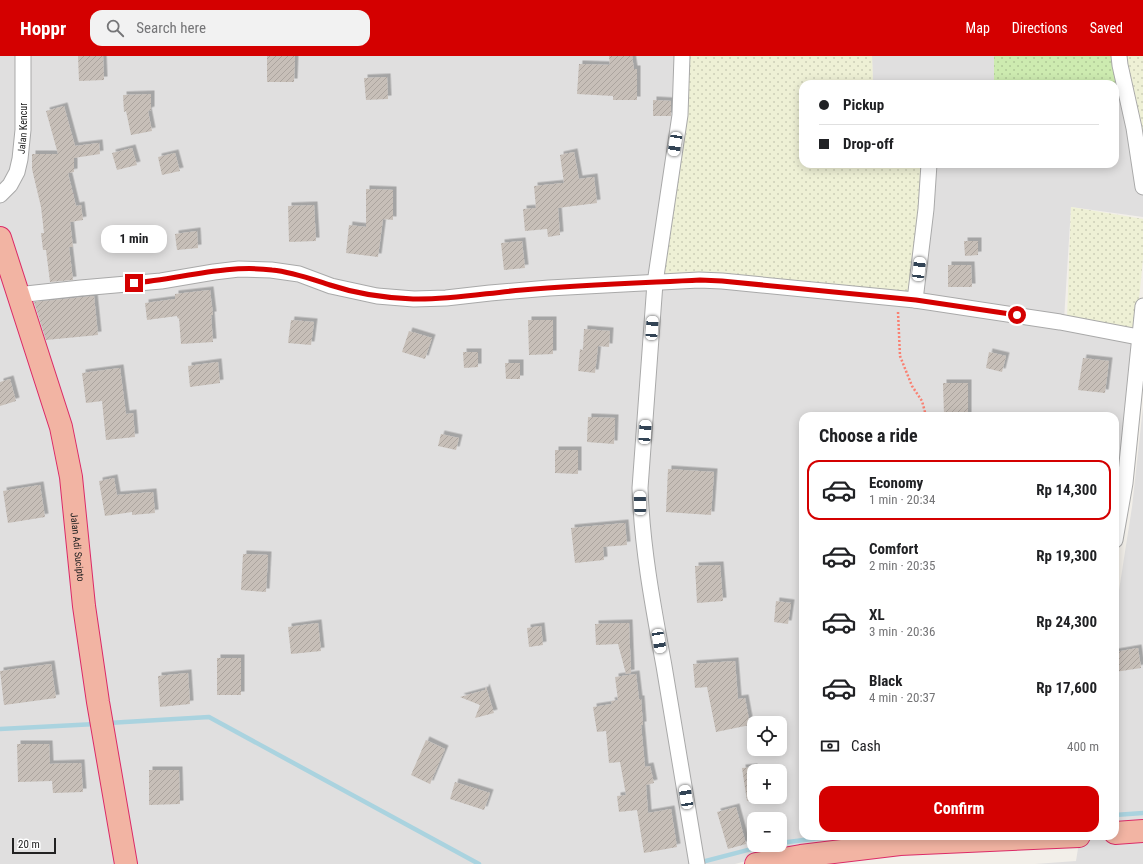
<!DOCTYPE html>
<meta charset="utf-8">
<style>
:root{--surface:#fff;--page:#f2f2f2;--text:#202124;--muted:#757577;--line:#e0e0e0;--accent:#d40000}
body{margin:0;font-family:"Roboto Condensed",sans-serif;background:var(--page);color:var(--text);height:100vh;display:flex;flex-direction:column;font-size:15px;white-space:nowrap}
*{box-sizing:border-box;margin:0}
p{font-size:13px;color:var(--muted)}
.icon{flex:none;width:22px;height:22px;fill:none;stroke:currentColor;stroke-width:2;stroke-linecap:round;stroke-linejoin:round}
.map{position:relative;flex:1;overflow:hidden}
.side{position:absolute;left:799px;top:356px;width:320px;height:428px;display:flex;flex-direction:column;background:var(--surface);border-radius:12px;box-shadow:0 2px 10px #0003}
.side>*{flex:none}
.top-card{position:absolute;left:799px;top:24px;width:320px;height:88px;border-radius:12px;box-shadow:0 2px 10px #0003;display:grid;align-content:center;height:88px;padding:0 20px;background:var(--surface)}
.tools{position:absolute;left:747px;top:660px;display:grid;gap:8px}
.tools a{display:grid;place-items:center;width:40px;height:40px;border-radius:8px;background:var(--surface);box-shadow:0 2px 10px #0003;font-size:20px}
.scale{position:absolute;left:12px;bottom:10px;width:44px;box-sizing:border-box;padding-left:4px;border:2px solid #222;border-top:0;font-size:11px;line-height:14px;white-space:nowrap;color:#222;-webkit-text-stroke:3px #fff;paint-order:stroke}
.end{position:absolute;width:18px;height:18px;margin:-9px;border:5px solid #d40000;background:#fff;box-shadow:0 0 0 2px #fff}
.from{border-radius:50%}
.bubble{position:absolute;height:28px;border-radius:12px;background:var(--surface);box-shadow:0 2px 10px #0003;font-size:13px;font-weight:700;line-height:28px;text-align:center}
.car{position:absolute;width:12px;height:24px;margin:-12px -6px;border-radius:5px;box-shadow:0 0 3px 1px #0007;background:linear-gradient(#fff 24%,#345 0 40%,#fff 0 76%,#345 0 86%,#fff 0)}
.top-card b{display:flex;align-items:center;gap:14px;height:38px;font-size:15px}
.top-card b+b{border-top:1px solid var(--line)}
.top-card i{width:10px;height:10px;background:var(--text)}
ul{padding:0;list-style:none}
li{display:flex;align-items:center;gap:12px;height:60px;margin:0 8px 6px;padding:0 12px;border:2px solid transparent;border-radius:12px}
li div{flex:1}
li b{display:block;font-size:15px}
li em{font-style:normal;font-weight:700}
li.on{border-color:var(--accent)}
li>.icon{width:36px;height:36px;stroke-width:1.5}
h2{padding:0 20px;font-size:18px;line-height:48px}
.pay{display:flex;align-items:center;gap:10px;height:44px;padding:0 20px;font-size:15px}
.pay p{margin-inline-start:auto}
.cta{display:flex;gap:8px;margin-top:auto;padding:8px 20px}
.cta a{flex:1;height:46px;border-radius:12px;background:var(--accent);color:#fff;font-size:16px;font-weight:700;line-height:46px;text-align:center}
header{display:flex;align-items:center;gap:24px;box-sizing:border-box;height:56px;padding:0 20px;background:var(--accent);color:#fff}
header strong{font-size:19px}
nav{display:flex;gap:22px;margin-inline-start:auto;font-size:14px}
.search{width:280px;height:36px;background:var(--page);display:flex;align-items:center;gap:10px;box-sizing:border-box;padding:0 14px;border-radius:12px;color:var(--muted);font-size:15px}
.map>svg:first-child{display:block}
.residential{fill:#e0dfdf;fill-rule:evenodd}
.farmland{fill:url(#farmland-dots)}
.grass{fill:url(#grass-dots)}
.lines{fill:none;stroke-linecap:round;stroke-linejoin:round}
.stream{stroke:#aad3df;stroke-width:4.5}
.building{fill:url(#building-hatch);filter:url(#shadow)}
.minor-casing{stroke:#a9a9a9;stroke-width:17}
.trunk-casing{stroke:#dc2a67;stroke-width:24}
.path{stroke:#fa8072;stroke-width:2.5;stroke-dasharray:2 2;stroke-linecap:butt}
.minor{stroke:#fff;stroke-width:15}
.trunk{stroke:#f2b4a3;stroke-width:22}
.route{stroke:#d40000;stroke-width:5}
.labels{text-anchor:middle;stroke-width:3.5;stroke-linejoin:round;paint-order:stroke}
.street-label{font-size:10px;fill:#222;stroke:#fff}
</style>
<header>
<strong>Hoppr</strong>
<div class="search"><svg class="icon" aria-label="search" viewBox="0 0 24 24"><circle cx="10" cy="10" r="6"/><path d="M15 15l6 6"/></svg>Search here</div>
<nav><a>Map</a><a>Directions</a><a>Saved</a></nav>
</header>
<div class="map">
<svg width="1143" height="808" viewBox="0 0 1143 808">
<defs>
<pattern id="farmland-dots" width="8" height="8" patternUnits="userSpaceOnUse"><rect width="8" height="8" fill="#eef0d5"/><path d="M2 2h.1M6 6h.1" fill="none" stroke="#ccceb7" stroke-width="1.8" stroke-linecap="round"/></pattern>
<pattern id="grass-dots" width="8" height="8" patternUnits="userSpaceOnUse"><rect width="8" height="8" fill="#cdebb0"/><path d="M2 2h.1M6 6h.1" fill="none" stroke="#b0c997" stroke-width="1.8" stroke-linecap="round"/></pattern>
<pattern id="building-hatch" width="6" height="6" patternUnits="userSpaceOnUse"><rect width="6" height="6" fill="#c7bfb8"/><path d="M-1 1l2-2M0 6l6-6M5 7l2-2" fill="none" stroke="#aba49e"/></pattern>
<filter id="shadow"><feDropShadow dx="3.5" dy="-3.5" stdDeviation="0" flood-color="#0004"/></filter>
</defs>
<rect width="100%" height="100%" fill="#f2efe9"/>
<g class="residential">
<path d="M 0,0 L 682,0 L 656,226 L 927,110 L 915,108 L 1115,108 L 1115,39 L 1125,40 L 1143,136 L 1143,161 L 1071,151 L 1064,264 L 1139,278 L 1115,463 L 1115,360 L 803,360 L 803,780 L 1041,780 L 750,804 L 735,808 L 0,808 ZM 754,667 L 780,667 L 780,693 L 754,693 ZM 754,715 L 780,715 L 780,741 L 754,741 ZM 754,763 L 780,763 L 780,789 L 754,789 Z"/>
<polygon points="872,0 994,0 994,24 1025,28 873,28"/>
<polygon points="1143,351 1143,808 1035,808 1076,805 1080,780 1115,780 1115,560 1132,451"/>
</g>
<g class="farmland">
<polygon points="682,0 872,0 873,28 803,28 803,108 915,108 927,110 914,240 656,226"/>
<polygon points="1112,0 1143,0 1143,136 1125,40 1112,8"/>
<polygon points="1071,151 1143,163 1143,203 1136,274 1067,262"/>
</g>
<polygon class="grass" points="994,0 1112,0 1112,8 1125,40 1115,39 1115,28 1025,28 994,24"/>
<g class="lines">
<g class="stream">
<polyline points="108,667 209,661 479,808"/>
<polyline points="0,673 96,668"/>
<polyline points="1115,759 1143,757"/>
<polyline points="780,787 836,780"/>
<polyline points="698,807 767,789"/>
</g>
</g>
<g class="building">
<polygon points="78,0 103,0 104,24 79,25"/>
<polygon points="267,0 295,0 294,26 267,26"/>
<polygon points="609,0 632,0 634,13 637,13 637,44 613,44 613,40 577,38 579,8 610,9"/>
<polygon points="387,21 388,43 366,44 364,22"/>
<polygon points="151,38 151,54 148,55 152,75 131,79 126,55 124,56 123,39"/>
<polygon points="653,44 671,45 671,60 653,60"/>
<polygon points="64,50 75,90 99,87 100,98 74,102 74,116 68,117 76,150 81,149 83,164 70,166 73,191 69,191 73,224 50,226 46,194 43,194 41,177 44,177 41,151 32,113 32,98 58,98 46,55"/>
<polygon points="132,92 137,109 117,114 112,97"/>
<polygon points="574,96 579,123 594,121 597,147 558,152 560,179 548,181 547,173 525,175 523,153 536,152 534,130 564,127 560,99"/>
<polygon points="175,97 180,115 162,119 158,101"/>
<polygon points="366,133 393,134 393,164 383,163 378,201 346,197 349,169 366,171"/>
<polygon points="314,149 316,185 289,186 288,150"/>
<polygon points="197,175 198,192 177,194 175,178"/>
<polygon points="522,185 525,212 504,214 501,187"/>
<polygon points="964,185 978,185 978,199 965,200"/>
<polygon points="948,209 971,209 972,231 948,231"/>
<polygon points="210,234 213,259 211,259 213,286 181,288 179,262 178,263 177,260 147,264 145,247 175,243 175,238"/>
<polygon points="94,240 98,279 46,284 34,246"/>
<polygon points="291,264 314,266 311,289 288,287"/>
<polygon points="528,264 553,264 553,298 529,299"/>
<polygon points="584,273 610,275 609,291 598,290 595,317 578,315 580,293 583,294"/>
<polygon points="409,275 432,282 425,303 402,296"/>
<polygon points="463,296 478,296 478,311 464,312"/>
<polygon points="989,296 1006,300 1002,316 986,312"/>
<polygon points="1083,302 1109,305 1105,337 1078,334"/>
<polygon points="218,306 220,327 190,331 188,310"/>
<polygon points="505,307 520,307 520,323 506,323"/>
<polygon points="120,312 126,358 133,357 135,381 106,384 102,345 86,347 82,317"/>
<polygon points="10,323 16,345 0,350 0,326"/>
<polygon points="943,327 968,327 968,360 944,360"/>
<polygon points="588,361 615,362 614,388 587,386"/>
<polygon points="441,378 459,382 456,394 438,390"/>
<polygon points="555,394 578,394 578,418 555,417"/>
<polygon points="668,413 714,416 711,459 666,456"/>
<polygon points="114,422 117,439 153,436 155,457 132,459 132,456 105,460 99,425"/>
<polygon points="40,429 45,461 8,467 3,435"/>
<polygon points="625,467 627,489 603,491 604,504 575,507 571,472"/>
<polygon points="243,498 268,499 266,536 241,534"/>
<polygon points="720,509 723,545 697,547 695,510"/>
<polygon points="776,545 791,547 788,568 774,566"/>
<polygon points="318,567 321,595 291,598 288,571"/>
<polygon points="629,567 631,617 626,618 618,588 596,589 595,568"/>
<polygon points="541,570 543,589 529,591 527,572"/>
<polygon points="1138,592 1141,612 1115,616 1115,596"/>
<rect x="217" y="602" width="24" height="37"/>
<polygon points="735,605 738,643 745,642 750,669 716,676 707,631 695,632 693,608"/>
<polygon points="51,608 56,642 4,649 0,615"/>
<polygon points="188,617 190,648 160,651 158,620"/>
<polygon points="636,618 639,643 641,643 643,669 641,669 645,711 650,710 654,727 646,729 648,757 671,753 677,791 644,797 637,754 619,756 617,740 626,739 620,706 609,707 606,675 597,676 593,651 612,648 611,645 618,644 615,621"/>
<polygon points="486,631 494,657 475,662 480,649 460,641 485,634"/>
<polygon points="426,684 445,693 430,728 411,719"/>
<polygon points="17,688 49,688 50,708 81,707 83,736 53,737 52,725 18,726"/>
<polygon points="754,711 754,744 747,745 742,712"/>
<polygon points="149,714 179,714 180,748 149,749"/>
<polygon points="455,726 490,737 484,754 450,743"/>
<polygon points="736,751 746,788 728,793 717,756"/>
</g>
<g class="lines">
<g class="minor-casing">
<g id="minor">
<path d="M 682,0 L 680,59 L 655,227 L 640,432 C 642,492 653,550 664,610 C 675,676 686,742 697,808"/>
<polyline points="1119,0 1120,9 1134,72 1143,131"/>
<path id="s1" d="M 0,139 L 10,129 L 17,116 L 20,103 L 23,74 L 23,0"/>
<polyline points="17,239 81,232 161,225 214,216 239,213 271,214 299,218 331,230 377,240 414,243 446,242 490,237 549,232 699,224 722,225 915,244 1060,266 1143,282"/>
<polyline points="915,244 926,153 929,108"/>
<polyline points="1115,484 1125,427 1143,250"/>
</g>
</g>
<g class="trunk-casing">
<g id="trunk">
<path id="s2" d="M 0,182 L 61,371 L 71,421 L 84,550 L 98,646 L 126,808"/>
<polyline points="1115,777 1143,775"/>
<polyline points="756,808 801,800 900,788 1079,780"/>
</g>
</g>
<polyline class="path" points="898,256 900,300 912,330 922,345 926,360"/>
<use href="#minor" class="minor"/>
<use href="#trunk" class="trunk"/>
</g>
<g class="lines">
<path class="route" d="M 134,227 C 180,223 226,208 272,214 C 293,216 311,223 330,229 C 357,238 386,242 413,243 C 450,244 486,237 522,234 C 581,229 640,227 700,224 L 722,225 L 916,244 L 1017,259"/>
</g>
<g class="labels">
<g class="street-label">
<text dy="4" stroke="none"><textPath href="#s1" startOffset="73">Jalan Kencur</textPath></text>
<text dy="4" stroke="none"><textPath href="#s2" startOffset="320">Jalan Adi Sucipto</textPath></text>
</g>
</g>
</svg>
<div class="tools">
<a><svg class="icon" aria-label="locate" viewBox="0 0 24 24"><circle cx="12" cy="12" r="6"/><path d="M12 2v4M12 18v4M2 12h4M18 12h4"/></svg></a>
<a>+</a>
<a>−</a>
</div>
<div class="scale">20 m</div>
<i class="end from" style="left:1017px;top:259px"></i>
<i class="end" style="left:134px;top:227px"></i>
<div class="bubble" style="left:101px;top:169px;width:66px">1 min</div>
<i class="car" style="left:675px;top:88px;rotate:189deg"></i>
<i class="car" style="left:919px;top:213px;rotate:7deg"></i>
<i class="car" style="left:652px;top:272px;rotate:4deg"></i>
<i class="car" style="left:645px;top:376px;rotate:4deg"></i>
<i class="car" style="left:640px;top:447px;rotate:359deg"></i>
<i class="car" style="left:659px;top:585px;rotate:170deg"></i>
<i class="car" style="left:686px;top:741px;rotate:351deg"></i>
<div class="top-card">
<b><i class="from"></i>Pickup</b>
<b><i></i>Drop-off</b>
</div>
<section class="side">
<h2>Choose a ride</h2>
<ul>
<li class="on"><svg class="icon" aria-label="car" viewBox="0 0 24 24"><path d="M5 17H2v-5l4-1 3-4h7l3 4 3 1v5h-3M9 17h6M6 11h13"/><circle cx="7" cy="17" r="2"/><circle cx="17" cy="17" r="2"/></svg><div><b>Economy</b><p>1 min · 20:34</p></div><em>Rp 14,300</em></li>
<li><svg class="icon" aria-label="car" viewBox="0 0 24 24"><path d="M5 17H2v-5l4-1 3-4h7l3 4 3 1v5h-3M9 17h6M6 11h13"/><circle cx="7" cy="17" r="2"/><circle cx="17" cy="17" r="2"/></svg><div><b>Comfort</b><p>2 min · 20:35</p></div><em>Rp 19,300</em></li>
<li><svg class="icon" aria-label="car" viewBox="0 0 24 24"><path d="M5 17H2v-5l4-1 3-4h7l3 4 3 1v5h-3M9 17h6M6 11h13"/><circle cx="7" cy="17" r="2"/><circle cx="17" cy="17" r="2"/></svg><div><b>XL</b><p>3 min · 20:36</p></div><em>Rp 24,300</em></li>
<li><svg class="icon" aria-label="car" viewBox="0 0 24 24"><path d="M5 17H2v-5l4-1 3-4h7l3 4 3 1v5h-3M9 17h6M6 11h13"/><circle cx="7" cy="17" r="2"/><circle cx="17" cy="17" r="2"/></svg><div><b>Black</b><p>4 min · 20:37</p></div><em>Rp 17,600</em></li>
</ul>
<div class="pay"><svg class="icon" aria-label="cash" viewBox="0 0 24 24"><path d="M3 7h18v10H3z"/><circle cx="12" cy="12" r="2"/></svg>Cash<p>400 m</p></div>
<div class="cta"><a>Confirm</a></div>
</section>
</div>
